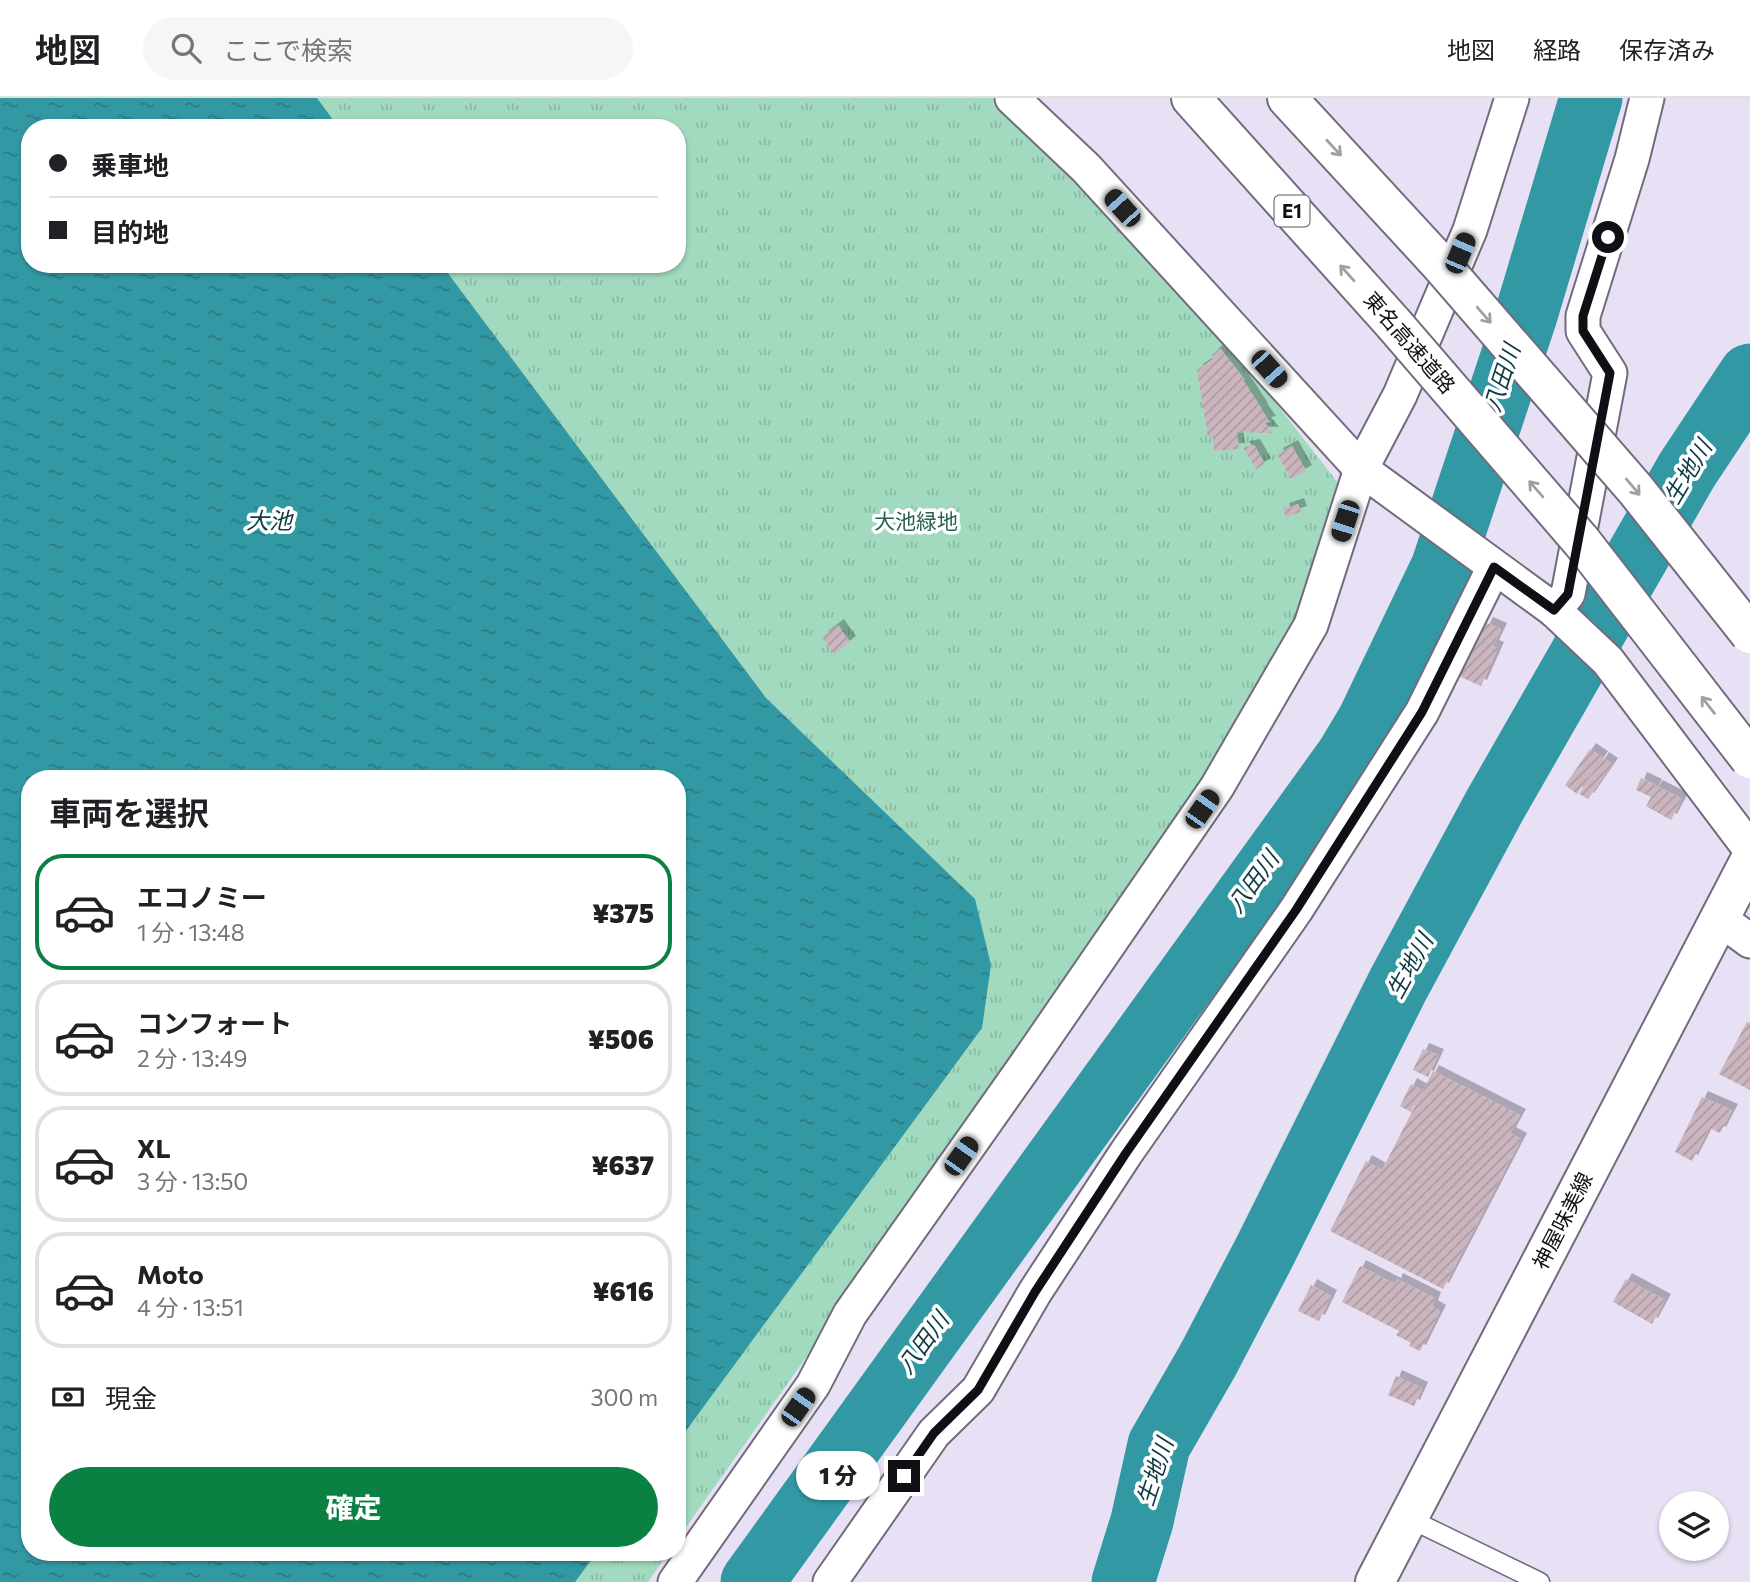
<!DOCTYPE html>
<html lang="ja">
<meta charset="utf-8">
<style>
:root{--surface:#fff;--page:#f6f6f6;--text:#202124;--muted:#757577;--line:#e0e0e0;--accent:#0b8043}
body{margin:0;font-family:Commissioner,"Noto Sans JP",sans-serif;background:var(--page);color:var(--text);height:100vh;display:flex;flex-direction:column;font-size:26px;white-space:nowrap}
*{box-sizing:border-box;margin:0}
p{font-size:23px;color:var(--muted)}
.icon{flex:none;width:38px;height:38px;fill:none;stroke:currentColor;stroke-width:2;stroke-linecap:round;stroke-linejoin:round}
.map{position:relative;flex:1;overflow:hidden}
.panel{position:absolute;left:21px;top:672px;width:665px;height:791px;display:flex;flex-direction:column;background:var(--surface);border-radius:28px;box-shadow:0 2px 5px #0004}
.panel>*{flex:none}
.hud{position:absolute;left:21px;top:21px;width:665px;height:154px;border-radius:28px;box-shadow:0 2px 5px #0004;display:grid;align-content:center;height:154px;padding:0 28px;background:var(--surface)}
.controls{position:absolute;left:1659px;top:1393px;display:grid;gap:14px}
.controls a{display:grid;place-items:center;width:70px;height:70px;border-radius:50%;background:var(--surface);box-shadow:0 2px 5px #0004;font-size:35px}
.end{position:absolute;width:32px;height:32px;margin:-16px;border:9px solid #110f15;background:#fff;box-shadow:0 0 0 4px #fff}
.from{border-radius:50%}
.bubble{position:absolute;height:49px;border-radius:24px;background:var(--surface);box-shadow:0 2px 5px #0004;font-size:23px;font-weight:800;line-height:49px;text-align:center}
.car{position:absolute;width:21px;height:42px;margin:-21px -10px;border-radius:9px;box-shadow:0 0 5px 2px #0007;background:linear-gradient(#222 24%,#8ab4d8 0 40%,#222 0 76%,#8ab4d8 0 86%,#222 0)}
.hud b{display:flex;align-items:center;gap:24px;height:66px;font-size:26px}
.hud b+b{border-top:2px solid var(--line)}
.hud i{width:18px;height:18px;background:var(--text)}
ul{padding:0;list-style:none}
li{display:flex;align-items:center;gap:21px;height:116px;margin:0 14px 10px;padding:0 14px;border:4px solid var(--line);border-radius:28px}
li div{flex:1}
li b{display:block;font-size:26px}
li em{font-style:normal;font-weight:800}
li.current{border-color:var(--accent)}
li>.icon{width:63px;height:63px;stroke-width:1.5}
h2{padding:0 28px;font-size:32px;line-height:84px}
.pay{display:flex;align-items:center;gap:18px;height:77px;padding:0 28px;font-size:26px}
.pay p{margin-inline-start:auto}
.primary-button{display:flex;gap:14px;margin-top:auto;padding:14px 28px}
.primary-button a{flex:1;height:80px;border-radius:42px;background:var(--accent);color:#fff;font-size:28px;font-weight:800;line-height:80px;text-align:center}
header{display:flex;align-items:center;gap:42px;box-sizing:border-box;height:98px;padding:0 35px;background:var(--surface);border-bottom:2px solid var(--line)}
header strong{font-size:33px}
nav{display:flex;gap:38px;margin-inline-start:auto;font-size:24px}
.search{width:490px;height:63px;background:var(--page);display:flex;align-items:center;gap:18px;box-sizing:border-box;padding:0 24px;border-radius:38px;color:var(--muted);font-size:26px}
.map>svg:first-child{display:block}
.grass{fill:url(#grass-tufts);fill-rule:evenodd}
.water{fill:url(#water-ripples)}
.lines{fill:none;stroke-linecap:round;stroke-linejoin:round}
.river{stroke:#3299a4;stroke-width:63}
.building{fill:url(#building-hatch);filter:url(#shadow)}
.lane-casing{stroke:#726b7d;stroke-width:21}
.street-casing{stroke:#726b7d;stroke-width:37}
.secondary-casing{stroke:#726b7d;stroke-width:42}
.highway-casing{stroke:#726b7d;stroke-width:42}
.lane{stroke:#fff;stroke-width:18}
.street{stroke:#fff;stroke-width:33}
.secondary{stroke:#fff;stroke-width:38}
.highway{stroke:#fff;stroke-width:38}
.highway-bridge-casing{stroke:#726b7d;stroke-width:42;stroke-linecap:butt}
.highway-bridge{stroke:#fff;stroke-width:38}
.oneway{stroke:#a09fa1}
.route{stroke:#110f15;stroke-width:9}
.labels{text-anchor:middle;stroke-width:7;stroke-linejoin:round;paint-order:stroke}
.shield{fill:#fff;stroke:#58575b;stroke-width:2}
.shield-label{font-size:19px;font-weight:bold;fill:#110f15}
.street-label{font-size:21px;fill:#110f15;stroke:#fff}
.park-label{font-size:21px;fill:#28624a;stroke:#fff}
.water-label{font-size:23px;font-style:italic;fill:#0d3b41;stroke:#fff}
</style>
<header>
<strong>地図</strong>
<div class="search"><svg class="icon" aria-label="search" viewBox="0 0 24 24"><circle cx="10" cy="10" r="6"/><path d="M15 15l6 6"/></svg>ここで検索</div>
<nav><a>地図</a><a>経路</a><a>保存済み</a></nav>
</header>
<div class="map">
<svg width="1750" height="1484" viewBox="0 0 1750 1484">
<defs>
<pattern id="grass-tufts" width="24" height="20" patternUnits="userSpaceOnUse" patternTransform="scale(1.75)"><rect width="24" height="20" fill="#a1dabf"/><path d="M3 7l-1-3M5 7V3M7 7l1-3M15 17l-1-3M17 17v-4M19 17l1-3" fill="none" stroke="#8abaa3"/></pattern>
<pattern id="water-ripples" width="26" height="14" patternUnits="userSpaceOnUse" patternTransform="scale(1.75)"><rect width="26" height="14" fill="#3299a4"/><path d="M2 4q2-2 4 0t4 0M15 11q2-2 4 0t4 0" fill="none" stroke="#297b84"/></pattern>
<pattern id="building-hatch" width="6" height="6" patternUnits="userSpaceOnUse" patternTransform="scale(1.75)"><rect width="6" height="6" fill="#cbb5be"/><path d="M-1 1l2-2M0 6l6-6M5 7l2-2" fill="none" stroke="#ad9aa2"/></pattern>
<filter id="shadow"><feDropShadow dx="6" dy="-6" stdDeviation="0" flood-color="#0004"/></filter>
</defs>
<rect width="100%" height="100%" fill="#e8e1f5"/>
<path class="grass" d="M 0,0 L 992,0 L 1074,78 L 1232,249 L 1349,399 L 1302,524 L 1209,685 L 1089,859 L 677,1442 L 677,681 L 30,681 L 30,1454 L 669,1454 L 648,1484 L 0,1484 ZM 30,30 L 677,30 L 677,166 L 30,166 Z"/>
<polygon class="water" points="0,0 317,0 339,30 30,30 30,166 441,166 766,600 975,801 991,867 982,930 677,1345 677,681 30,681 30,1454 597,1454 575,1484 0,1484"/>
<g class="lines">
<g class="river">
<polyline points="752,1484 1347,659 1369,622 1442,470 1526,217 1591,0"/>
<polyline points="1123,1484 1142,1423 1159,1347 1208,1262 1265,1153 1398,887 1495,707 1687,372 1750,277"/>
</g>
</g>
<g class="building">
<polygon points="1220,250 1245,282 1243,282 1262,311 1261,311 1270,324 1265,325 1273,335 1237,334 1239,351 1214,353 1213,339 1208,339 1197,272 1213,261 1212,257"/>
<polygon points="1254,347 1265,366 1256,371 1243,349"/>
<polygon points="1292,348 1306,373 1291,381 1277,356"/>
<polygon points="1298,406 1301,414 1286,419 1283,411"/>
<polygon points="1487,525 1501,531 1493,548 1498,550 1481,588 1456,577 1477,530 1483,533"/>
<polygon points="838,527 850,544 834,556 822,539"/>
<polygon points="1590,651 1602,659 1577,696 1565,687"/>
<polygon points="1603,660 1612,666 1588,701 1579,696"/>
<polygon points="1641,680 1656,687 1652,695 1657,688 1682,701 1671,722 1646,708 1651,699 1636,692"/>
<polygon points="1747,924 1750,926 1750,992 1719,976"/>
<polygon points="1423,951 1438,957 1428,979 1413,972"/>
<polygon points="1433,973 1520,1017 1510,1035 1521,1041 1443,1191 1330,1133 1366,1063 1382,1072"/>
<polygon points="1411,986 1422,992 1411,1014 1400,1008"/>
<polygon points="1702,999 1732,1012 1720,1035 1709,1030 1692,1063 1675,1054"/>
<polygon points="1360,1168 1395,1186 1397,1181 1435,1200 1432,1208 1440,1213 1420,1253 1409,1248 1411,1245 1396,1237 1399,1233 1342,1204"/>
<polygon points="1626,1181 1665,1202 1652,1226 1613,1204"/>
<polygon points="1311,1187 1331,1198 1319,1223 1298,1213"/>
<polygon points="1396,1278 1422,1290 1414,1308 1388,1297"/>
</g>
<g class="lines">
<g class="lane-casing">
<polyline id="lane" points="1408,1420 1540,1484"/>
</g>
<g class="street-casing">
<g id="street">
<polyline points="1012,0 1086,70 1361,371 1554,512 1608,563 1750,751"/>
<polyline points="1554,512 1568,496 1610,275 1583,233 1583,218 1632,61 1647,0"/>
<polyline points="1720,821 1750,843"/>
<polyline points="675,1484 813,1287 850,1216 1025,968 1217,689 1311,527 1361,371 1400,297 1470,132 1512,0"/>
<polyline points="830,1484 934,1335 978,1292 1035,1194 1126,1055 1296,812 1422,614 1494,469"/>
</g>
</g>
<g class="secondary-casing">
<polyline id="secondary" points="1375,1484 1750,762"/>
</g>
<g class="highway-casing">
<g id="highway">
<polyline points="1191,0 1393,225"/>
<polyline points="1287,0 1440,166"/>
</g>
</g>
<use href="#lane" class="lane"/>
<use href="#street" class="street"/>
<use href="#secondary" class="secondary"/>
<use href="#highway" class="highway"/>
<g class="highway-bridge-casing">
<g id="highway-bridge">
<polyline points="1440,166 1636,392 1750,536"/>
<polyline points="1393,225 1582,444 1750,661"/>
</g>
</g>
<use href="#highway-bridge" class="highway-bridge"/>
</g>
<defs><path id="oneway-shaft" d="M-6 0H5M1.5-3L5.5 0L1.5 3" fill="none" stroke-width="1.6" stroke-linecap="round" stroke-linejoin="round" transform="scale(1.75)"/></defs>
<g class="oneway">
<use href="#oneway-shaft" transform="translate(1334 50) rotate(47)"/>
<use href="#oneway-shaft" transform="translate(1347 175) rotate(-132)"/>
<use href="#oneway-shaft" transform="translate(1484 217) rotate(49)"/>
<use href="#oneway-shaft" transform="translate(1633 389) rotate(50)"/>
<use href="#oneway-shaft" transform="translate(1536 391) rotate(-131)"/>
<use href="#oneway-shaft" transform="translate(1708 607) rotate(-128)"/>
</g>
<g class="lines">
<polyline class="route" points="904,1378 934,1335 978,1292 1035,1194 1126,1055 1296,812 1422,614 1494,469 1554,512 1568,496 1610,275 1583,233 1583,218 1608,139"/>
</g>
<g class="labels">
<rect class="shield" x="1274.5" y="97.5" width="35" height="31" rx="5"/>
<g class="shield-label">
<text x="1292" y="120">E1</text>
</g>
<g class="street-label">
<text transform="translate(1409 245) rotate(49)" y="7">東名高速道路</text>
<text transform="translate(1563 1123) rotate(-63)" y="7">神屋味美線</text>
</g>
<g class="park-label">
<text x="916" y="431">大池緑地</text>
</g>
<g class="water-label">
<text transform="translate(1502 280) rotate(-72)" y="8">八田川</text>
<text transform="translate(1688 374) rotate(-59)" y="8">生地川</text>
<text x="269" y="431">大池</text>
<text transform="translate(1253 784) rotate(-54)" y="8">八田川</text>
<text transform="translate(1410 868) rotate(-61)" y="8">生地川</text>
<text transform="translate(923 1245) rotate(-54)" y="8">八田川</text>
<text transform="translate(1155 1374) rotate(-72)" y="8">生地川</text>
</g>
</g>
</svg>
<div class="controls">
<a><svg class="icon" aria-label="layers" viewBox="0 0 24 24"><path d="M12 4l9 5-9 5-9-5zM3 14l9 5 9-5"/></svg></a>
</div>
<i class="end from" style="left:1608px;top:139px"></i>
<i class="end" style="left:904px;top:1378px"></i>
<div class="bubble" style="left:796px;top:1353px;width:84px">1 分</div>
<i class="car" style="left:1122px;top:110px;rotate:318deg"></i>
<i class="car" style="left:1460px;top:155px;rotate:23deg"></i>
<i class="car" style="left:1269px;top:271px;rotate:138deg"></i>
<i class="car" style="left:1345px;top:423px;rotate:198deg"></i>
<i class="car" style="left:1202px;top:711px;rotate:35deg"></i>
<i class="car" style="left:961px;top:1058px;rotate:35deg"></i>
<i class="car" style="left:798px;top:1309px;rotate:35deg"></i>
<div class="hud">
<b><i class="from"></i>乗車地</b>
<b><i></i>目的地</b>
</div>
<section class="panel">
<h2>車両を選択</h2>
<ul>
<li class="current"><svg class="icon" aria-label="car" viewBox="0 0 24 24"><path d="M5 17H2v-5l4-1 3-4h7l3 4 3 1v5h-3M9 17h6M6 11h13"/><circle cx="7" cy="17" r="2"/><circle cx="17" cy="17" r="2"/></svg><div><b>エコノミー</b><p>1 分 · 13:48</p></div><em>¥375</em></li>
<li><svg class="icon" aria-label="car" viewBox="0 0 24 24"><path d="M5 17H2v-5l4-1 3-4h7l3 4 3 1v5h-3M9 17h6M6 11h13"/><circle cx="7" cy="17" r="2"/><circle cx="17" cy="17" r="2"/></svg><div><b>コンフォート</b><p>2 分 · 13:49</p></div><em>¥506</em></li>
<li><svg class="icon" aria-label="car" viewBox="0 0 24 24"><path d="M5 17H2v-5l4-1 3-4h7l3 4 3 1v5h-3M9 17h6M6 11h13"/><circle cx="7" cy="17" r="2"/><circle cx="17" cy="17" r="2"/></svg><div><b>XL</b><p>3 分 · 13:50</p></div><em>¥637</em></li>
<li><svg class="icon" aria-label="car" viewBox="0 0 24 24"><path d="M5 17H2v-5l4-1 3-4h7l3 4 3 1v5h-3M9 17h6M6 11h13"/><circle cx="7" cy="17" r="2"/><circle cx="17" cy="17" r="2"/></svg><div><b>Moto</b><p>4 分 · 13:51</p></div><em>¥616</em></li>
</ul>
<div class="pay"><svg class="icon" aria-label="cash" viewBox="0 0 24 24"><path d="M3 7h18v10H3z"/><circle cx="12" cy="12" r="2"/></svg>現金<p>300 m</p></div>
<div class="primary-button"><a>確定</a></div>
</section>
</div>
